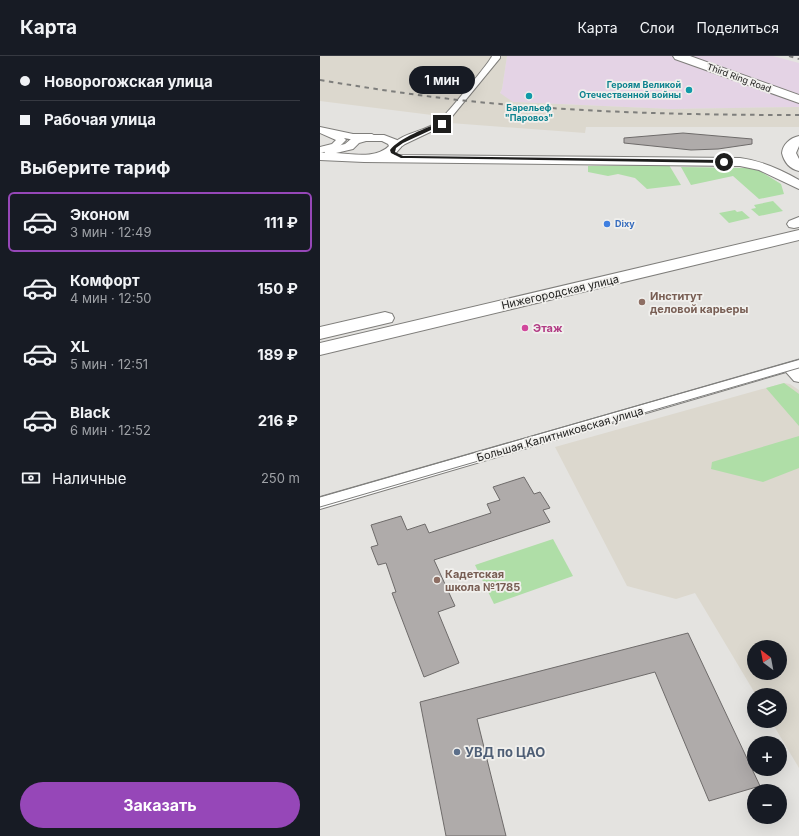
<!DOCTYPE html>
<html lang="ru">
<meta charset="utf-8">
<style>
:root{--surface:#171b24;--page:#242831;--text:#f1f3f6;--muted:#9ea1a6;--line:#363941;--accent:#9647b8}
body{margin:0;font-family:Inter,sans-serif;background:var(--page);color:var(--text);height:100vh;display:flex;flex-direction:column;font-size:15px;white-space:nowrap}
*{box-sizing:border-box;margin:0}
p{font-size:13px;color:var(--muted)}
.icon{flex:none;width:22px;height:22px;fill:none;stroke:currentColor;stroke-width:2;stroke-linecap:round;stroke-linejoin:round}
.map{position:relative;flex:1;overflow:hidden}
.sheet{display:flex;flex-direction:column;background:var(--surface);width:320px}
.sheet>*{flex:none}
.guide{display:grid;align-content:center;height:88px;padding:0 20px;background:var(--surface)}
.needle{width:26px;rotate:328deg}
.buttons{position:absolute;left:427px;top:584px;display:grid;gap:8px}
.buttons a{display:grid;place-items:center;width:40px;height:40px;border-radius:50%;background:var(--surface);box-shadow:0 4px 16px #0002;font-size:20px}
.end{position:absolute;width:18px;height:18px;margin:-9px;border:5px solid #1e1e1d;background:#fff;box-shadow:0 0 0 2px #fff}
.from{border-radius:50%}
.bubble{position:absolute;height:28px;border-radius:14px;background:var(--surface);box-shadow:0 4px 16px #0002;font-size:13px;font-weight:700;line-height:28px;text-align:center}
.guide b{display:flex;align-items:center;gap:14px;height:38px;font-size:15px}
.guide b+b{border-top:1px solid var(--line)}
.guide i{width:10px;height:10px;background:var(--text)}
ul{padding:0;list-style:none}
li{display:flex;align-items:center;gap:12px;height:60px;margin:0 8px 6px;padding:0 12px;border:2px solid transparent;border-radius:6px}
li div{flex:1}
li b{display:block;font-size:15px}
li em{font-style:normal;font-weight:700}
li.active{border-color:var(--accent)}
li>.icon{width:36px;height:36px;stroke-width:1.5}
h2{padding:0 20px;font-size:18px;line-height:48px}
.pay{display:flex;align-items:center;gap:10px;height:44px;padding:0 20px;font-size:15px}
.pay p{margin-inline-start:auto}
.action{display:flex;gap:8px;margin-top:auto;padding:8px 20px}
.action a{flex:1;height:46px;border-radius:24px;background:var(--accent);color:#fff;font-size:16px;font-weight:700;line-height:46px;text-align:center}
header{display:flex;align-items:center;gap:24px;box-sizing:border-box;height:56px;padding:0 20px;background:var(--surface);border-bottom:1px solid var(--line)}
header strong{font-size:19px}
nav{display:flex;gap:22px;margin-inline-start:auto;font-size:14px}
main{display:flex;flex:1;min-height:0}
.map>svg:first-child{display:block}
.commercial{fill:#e4d3e5}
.built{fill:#dcd8ce;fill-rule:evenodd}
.green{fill:#afdea7}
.building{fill:#afabaa;stroke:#6e6b6a}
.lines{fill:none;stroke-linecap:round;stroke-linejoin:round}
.minor-casing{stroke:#7f7e7b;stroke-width:2}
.tertiary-casing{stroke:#7f7e7b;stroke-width:2}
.primary-casing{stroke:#7f7e7b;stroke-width:2}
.minor{fill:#fff;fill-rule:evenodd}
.tertiary{fill:#fff;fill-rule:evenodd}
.primary{fill:#fff;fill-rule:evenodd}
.tram{stroke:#7e7e7c;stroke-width:1}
.rail{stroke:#7e7e7c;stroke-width:2;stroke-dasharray:4.5 4.5;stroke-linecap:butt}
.route{fill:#1e1e1d}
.culture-dot{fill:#0f9aa8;stroke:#f1f0ed;stroke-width:1.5}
.shop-dot{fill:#3f7fe0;stroke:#f1f0ed;stroke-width:1.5}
.education-dot{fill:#8d6e63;stroke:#f1f0ed;stroke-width:1.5}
.hotel-dot{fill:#d1479c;stroke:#f1f0ed;stroke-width:1.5}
.service-dot{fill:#5c6f8a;stroke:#f1f0ed;stroke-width:1.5}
.labels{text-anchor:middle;stroke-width:3.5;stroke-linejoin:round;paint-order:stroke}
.far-street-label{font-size:9px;fill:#1e1e1d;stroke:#f1f0ed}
.far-culture-label{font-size:9px;font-weight:bold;fill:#0d838f;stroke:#f1f0ed;text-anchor:end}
.far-shop-label{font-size:9px;font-weight:bold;fill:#366cbe;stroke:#f1f0ed;text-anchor:start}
.street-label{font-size:11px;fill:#1e1e1d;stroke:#f1f0ed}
.education-label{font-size:11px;font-weight:bold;fill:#785e54;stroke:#f1f0ed;text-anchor:start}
.hotel-label{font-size:11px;font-weight:bold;fill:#b23c85;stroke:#f1f0ed;text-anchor:start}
.near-service-label{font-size:13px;font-weight:bold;fill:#4e5e75;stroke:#f1f0ed;text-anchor:start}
</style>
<header>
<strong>Карта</strong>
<nav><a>Карта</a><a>Слои</a><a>Поделиться</a></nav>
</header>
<main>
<section class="sheet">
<div class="guide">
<b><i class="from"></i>Новорогожская улица</b>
<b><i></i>Рабочая улица</b>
</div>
<h2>Выберите тариф</h2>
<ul>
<li class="active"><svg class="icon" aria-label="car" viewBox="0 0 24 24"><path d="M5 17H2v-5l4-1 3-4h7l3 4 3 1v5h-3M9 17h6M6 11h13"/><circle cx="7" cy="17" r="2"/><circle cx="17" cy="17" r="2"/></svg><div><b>Эконом</b><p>3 мин · 12:49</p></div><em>111 ₽</em></li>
<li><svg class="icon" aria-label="car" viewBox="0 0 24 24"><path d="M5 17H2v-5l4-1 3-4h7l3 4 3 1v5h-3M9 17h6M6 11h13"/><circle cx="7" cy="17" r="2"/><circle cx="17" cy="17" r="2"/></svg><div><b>Комфорт</b><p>4 мин · 12:50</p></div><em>150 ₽</em></li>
<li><svg class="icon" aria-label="car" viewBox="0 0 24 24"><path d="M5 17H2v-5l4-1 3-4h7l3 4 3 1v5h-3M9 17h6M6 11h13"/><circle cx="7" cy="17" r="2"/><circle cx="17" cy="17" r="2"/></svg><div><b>XL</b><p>5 мин · 12:51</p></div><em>189 ₽</em></li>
<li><svg class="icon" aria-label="car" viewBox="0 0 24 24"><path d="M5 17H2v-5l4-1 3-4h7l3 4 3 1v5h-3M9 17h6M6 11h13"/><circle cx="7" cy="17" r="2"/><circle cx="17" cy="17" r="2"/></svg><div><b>Black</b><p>6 мин · 12:52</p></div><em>216 ₽</em></li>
</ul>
<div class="pay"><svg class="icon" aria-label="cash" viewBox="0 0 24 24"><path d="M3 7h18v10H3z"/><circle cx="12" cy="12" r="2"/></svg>Наличные<p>250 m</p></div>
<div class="action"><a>Заказать</a></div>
</section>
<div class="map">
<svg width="479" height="780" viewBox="0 0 479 780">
<rect width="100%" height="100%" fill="#e4e3e0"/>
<polygon class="commercial" points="187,0 453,0 479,7 479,51 351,53 193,46 180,38 182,33"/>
<g class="built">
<polygon points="0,0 187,0 182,33 180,37 193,46 351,53 479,51 479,71 266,71 265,77 130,67 120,60 0,45"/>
<path d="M 464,327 L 470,328 L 479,334 L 479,712 L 451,665 L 460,665 L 460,639 L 436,639 L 375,537 L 356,543 L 307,530 L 235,391 ZM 434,591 L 460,591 L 460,617 L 434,617 Z"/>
</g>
<g class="green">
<polygon points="349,109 361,129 327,133 315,122 298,118 288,120 268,116 268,110"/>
<polygon points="361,111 427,112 440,115 461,128 464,138 439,143 413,120 371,129"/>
<polygon points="453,145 463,155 439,160 431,153 436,152 434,149"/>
<polygon points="415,154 417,156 422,155 430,162 409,167 399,157"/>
<polygon points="464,327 479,338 479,370 446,332"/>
<polygon points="479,380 479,412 443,426 391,413 392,406"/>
<polygon points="233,483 253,520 174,548 155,509"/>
</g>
<g class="building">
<polygon points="363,77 432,83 432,88 398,93 371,94 304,87 304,82"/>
<polygon points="204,421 214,438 220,436 230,452 223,454 230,466 114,504 135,550 118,556 139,607 104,621 72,537 76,536 66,507 58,509 51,491 58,489 51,469 81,460 87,474 105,468 109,477 171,457 167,448 180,444 173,431"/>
<polygon points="368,577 440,730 389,745 335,616 157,663 186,780 126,780 100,646"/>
</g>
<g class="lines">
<g class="minor-casing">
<g id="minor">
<path d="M 172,0 L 180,0 L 180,2 L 125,69 L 85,88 L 78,93 L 72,93 L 70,91 C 82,76 105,76 119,65 C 126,59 170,6 172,0 Z"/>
<path d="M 0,71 L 33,78 L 52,78 L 57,81 C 50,87 33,84 24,82 L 26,84 L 18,92 L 0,97 L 0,91 L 12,88 L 16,84 L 0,77 Z"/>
<polygon points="479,304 479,326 474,325 466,316 0,453 0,441"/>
</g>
</g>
<g class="tertiary-casing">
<g id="tertiary">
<path d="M 46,79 L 64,79 L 77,84 L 81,91 L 74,99 L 420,102 C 442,105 460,113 479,124 L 479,133 L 439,114 L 420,110 L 44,106 L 0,104 L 0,96 L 5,97 L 4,95 L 6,93 L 25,88 L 31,83 ZM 46,85 L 62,85 L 68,88 L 69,90 C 56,103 33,98 16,97 L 33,93 L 39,87 Z"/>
<polygon points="479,161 479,171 474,172 469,171 467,168 469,165"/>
</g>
</g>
<g class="primary-casing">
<g id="primary">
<polygon points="353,0 370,0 479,39 479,47 355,3"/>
<path d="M 479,80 L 479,90 L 476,97 L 479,103 L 479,115 C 470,113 464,106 462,97 C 463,88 470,82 479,80 Z"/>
<polygon points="479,174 479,184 0,299 0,287"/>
<polygon points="65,256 72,258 74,262 72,266 0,283 0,271"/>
</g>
</g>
<use href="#minor" class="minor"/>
<use href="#tertiary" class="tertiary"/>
<use href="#primary" class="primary"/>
<g class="tram">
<polyline points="0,441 479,303"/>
<polyline points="0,451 479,312"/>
</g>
<g class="rail">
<polyline points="469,0 479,3"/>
<path d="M 0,24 C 60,34 120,43 180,48 C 279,57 379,59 479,59"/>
</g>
</g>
<path class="route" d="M 122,66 L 124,68 L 83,87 L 76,92 L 75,96 L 83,100 L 91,100 L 404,104 L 407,106 L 404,107 L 91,102 L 81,102 L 71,97 L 70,94 C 79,82 108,71 122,66 Z"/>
<g class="culture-dot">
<circle cx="369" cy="34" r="4"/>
<circle cx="209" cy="40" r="4"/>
</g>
<circle class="shop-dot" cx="287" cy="168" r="4"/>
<g class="education-dot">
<circle cx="322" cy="246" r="4"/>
<circle cx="117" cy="524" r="4"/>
</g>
<circle class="hotel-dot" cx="205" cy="272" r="4"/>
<circle class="service-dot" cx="137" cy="696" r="4"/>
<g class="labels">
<g class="far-street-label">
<text transform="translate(419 22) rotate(20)" y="3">Third Ring Road</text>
</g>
<g class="far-culture-label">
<text x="361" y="32">Героям Великой<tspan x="361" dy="10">Отечественной войны</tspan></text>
<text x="209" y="55" text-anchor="middle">Барельеф<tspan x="209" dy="10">"Паровоз"</tspan></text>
</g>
<g class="far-shop-label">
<text x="295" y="171">Dixy</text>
</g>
<g class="street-label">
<text transform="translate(240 236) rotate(-13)" y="4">Нижегородская улица</text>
<text transform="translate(240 378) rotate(-16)" y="4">Большая Калитниковская улица</text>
</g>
<g class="education-label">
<text x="330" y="244">Институт<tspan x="330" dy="13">деловой карьеры</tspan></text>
<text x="125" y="522">Кадетская<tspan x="125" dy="13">школа №1785</tspan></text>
</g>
<g class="hotel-label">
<text x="213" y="276">Этаж</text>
</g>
<g class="near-service-label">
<text x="145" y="701">УВД по ЦАО</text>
</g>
</g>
</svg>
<div class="buttons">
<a><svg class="needle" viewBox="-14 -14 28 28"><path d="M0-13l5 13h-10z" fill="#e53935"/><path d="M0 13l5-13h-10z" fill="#9ea1a6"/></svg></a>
<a><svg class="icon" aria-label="layers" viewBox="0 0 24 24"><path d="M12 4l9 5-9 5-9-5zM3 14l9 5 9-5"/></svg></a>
<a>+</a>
<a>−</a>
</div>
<i class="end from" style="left:404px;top:106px"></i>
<i class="end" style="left:122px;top:68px"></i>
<div class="bubble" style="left:89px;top:10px;width:66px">1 мин</div>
</div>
</main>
